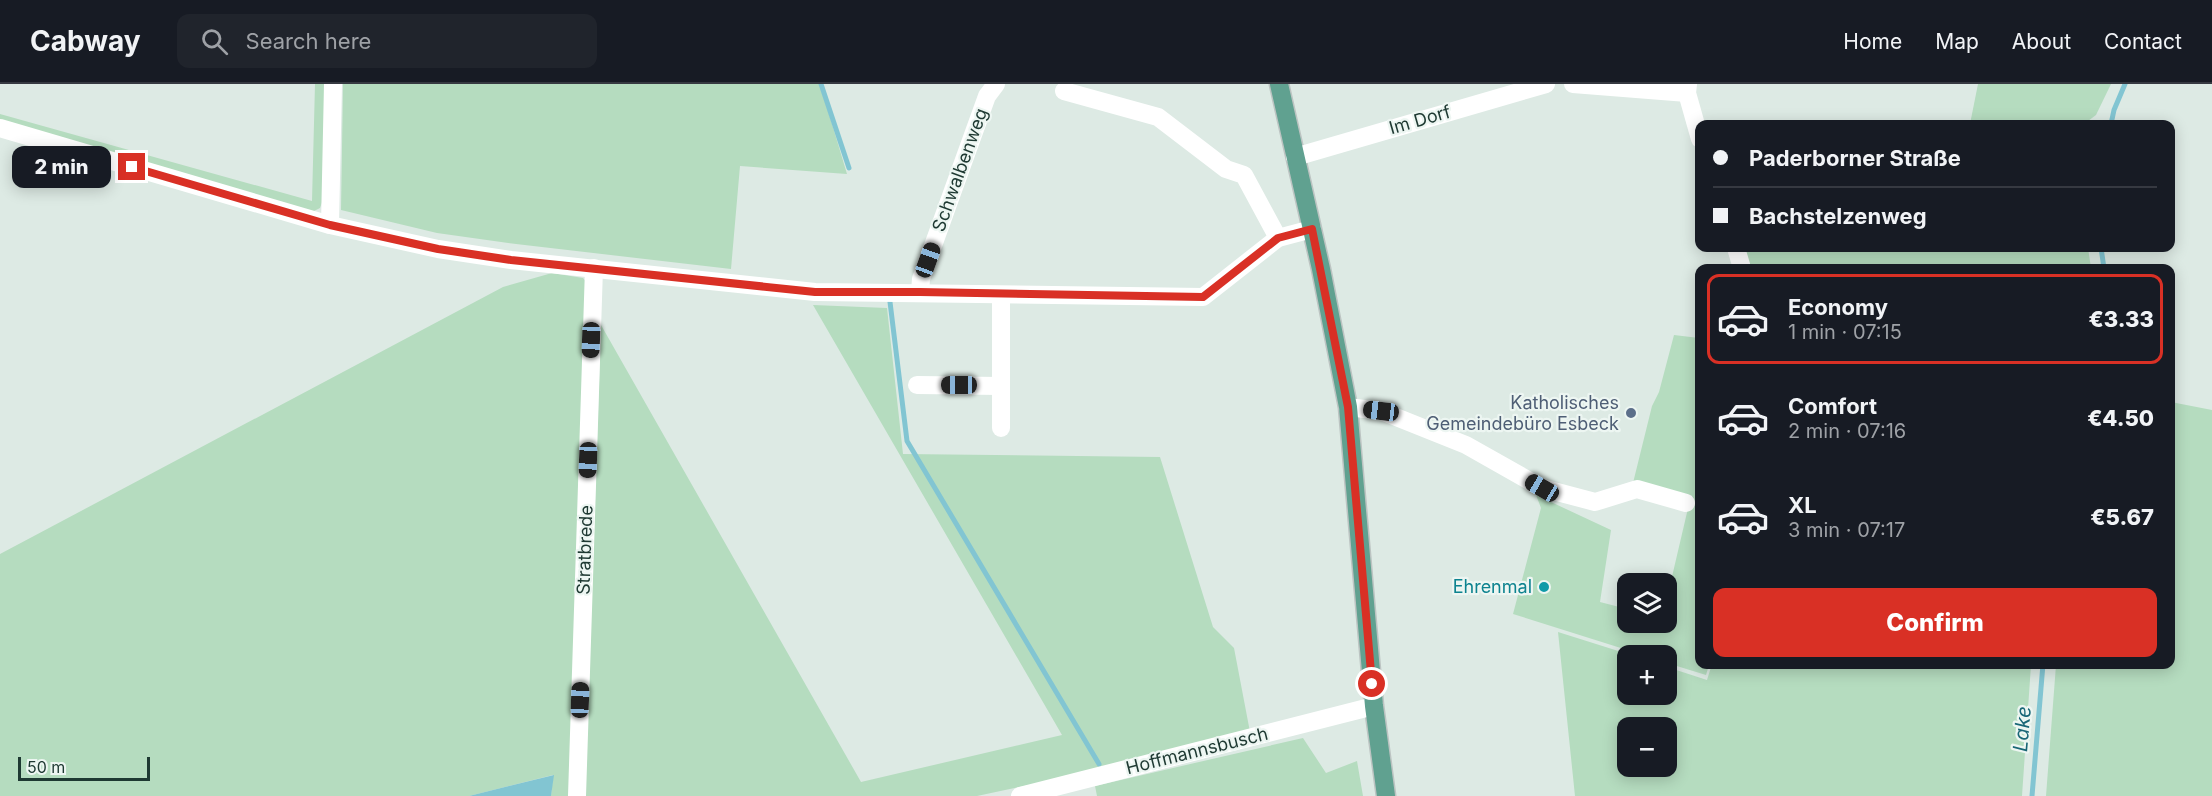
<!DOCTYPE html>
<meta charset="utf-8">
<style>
:root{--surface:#171b24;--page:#20242c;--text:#f1f3f6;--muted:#9ea1a6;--line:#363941;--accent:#d93025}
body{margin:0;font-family:Inter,sans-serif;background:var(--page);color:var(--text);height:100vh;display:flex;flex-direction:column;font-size:22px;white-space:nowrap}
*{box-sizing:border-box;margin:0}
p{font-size:20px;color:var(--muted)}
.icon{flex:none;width:33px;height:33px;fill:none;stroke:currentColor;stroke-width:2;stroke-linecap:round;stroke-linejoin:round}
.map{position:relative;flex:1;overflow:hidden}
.side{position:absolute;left:1695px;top:180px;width:480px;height:405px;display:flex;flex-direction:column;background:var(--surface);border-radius:12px;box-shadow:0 3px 15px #0003}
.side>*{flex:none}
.top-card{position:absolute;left:1695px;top:36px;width:480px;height:132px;border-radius:12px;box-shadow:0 3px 15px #0003;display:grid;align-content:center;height:132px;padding:0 18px;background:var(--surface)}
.tools{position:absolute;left:1617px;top:489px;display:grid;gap:12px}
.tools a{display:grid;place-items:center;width:60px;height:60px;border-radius:12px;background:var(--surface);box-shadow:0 3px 15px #0003;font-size:30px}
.scale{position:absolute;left:18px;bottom:15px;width:132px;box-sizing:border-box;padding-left:6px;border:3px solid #1e3932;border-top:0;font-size:16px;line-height:21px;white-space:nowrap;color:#1e3932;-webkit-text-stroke:4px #edf6f2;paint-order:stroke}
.end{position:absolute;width:27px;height:27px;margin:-14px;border:8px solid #d93025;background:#fff;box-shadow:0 0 0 3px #fff}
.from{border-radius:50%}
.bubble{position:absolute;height:42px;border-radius:12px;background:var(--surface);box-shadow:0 3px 15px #0003;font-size:20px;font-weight:800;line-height:42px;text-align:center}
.car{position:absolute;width:18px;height:36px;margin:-18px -9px;border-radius:8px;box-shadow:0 0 4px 2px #0007;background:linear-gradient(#222 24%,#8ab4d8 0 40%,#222 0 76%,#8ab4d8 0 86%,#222 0)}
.top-card b{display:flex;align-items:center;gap:21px;height:57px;font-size:22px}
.top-card b+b{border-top:2px solid var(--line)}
.top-card i{width:15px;height:15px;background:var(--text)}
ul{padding:10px 0 0;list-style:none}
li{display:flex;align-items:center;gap:18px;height:90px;margin:0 12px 9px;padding:0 6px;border:3px solid transparent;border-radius:12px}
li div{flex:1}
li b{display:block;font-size:22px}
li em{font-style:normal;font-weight:800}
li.selected{border-color:var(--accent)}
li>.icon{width:54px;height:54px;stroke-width:1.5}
.cta{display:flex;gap:12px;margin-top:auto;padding:12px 18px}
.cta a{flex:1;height:69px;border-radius:12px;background:var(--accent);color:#fff;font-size:24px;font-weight:800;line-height:69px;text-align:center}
header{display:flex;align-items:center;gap:36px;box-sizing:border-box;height:84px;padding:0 30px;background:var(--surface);border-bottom:2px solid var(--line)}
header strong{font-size:28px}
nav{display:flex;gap:33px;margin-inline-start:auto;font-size:21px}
.search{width:420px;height:54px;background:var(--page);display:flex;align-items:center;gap:15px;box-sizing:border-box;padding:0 21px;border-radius:12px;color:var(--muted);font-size:22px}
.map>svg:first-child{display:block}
.green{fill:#b5dcbf;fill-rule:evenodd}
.water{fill:#82c5d2}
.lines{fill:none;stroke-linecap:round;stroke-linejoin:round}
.stream{stroke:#82c5d2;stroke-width:5}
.major-casing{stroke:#bcc4c2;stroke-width:21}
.minor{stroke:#fff;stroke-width:18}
.major{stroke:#60a190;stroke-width:18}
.route{stroke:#d93025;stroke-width:8}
.service-dot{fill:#5c6f8a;stroke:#edf6f2;stroke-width:2}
.culture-dot{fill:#0f9aa8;stroke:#edf6f2;stroke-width:2}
.labels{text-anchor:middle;stroke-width:4.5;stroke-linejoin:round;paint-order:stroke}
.street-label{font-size:18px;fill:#1e3932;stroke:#edf6f2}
.service-label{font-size:18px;fill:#4e5e75;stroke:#edf6f2;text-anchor:end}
.culture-label{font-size:18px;fill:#0d838f;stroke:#edf6f2;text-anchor:end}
.water-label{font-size:20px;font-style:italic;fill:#186676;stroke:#edf6f2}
</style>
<header>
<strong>Cabway</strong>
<div class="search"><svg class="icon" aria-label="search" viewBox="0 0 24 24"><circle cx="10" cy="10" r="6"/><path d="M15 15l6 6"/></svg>Search here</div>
<nav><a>Home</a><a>Map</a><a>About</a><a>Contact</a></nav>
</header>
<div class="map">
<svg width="2212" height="712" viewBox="0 0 2212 712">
<rect width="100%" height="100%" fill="#ddeae4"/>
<g class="green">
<polygon points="315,0 327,0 324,113 320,124 310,129 0,39 0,30 312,117"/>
<polygon points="343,0 820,0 847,90 740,82 731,185 516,160 437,149 341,126"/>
<polygon points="1978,0 2111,0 2096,31 2084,40 1970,40"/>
<polygon points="1743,164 2088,164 2091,184 1749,184"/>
<polygon points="552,189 583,194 588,200 571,712 551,712 553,691 469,712 0,712 0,470 503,203"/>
<polygon points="813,221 887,224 903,370 1160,373 1213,543 1234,564 1250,648 1072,692 977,712 585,712 601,241 861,698 1062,651"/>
<polygon points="1674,251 1699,254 1700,580 1709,581 1706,591 1667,579 1666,572 1643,571 1513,530 1541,424 1536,411 1611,446 1600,518 1627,525 1628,538 1666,538 1667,514 1689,420 1632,403 1652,322 1659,308"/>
<polygon points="2171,318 2212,326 2212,712 2046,712 2056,581 2170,580"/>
<path d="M 1558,548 L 1631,571 L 1628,572 L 1628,610 L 1666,610 L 1667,583 L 1707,596 L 1712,580 L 2031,581 L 2022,712 L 1575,712 ZM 1628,644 L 1666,644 L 1666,682 L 1628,682 Z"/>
<polygon points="1303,654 1326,689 1357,677 1363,712 1097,712 1095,702"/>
</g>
<polygon class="water" points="554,691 551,712 469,712"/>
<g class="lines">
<g class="stream">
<polyline points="821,0 849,84"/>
<polyline points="2111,40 2114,26 2125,0"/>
<polyline points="2101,164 2104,184"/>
<polyline points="890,218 907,357 1099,680"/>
<polyline points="2032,712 2043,580"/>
</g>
<g class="major-casing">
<polyline id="major" points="1279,0 1321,185 1348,323 1374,622 1386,712"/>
</g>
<g class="minor">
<polyline points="1573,0 1687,9"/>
<polyline points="1688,0 1687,9 1700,55"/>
<polyline points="1064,7 1158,33 1226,85 1244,91 1278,154"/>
<polyline points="0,44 330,141 438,165 511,176 815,208 1203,213 1278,154 1312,145"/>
<polyline points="1295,73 1546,0"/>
<polyline points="330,141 333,0"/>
<polyline points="1736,164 1742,184"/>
<polyline points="920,208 921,195 987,12 996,0"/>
<polyline points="917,301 1001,302"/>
<polyline points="1348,323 1381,327 1466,361 1542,404 1595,418 1637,405 1686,419"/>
<polyline points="1001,344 1001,211"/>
<polyline points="577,712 594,184"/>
<polyline points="1020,712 1374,622"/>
</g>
<use href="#major" class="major"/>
</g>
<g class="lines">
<polyline class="route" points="132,83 330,141 438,165 511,176 815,208 920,208 1203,213 1278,154 1312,145 1348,323 1372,600"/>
</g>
<circle class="service-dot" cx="1631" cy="329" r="6"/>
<circle class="culture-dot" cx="1544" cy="503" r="6"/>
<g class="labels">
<g class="street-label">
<text transform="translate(1420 36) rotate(-16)" y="6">Im Dorf</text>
<text transform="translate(960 86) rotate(-70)" y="6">Schwalbenweg</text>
<text transform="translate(585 466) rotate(-88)" y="6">Stratbrede</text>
<text transform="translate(1197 667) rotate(-14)" y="6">Hoffmannsbusch</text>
</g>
<g class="service-label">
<text x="1619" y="325">Katholisches<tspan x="1619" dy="21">Gemeindebüro Esbeck</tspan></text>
</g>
<g class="culture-label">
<text x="1532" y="509">Ehrenmal</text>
</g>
<g class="water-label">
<text transform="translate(2022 645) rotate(-85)" y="7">Lake</text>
</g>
</g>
</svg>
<div class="tools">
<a><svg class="icon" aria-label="layers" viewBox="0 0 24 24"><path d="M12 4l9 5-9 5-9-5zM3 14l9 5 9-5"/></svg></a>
<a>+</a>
<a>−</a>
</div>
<div class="scale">50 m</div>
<i class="end from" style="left:1372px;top:600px"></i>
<i class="end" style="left:132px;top:83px"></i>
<div class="bubble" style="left:12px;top:62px;width:99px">2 min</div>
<i class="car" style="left:928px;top:176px;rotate:20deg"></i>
<i class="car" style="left:591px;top:256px;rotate:182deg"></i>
<i class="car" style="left:959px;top:301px;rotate:270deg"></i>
<i class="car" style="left:1381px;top:327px;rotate:277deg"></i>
<i class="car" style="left:588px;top:376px;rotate:182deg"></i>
<i class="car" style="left:1542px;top:404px;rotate:300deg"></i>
<i class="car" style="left:580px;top:616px;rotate:2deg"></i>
<div class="top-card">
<b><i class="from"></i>Paderborner Straße</b>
<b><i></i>Bachstelzenweg</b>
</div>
<section class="side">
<ul>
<li class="selected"><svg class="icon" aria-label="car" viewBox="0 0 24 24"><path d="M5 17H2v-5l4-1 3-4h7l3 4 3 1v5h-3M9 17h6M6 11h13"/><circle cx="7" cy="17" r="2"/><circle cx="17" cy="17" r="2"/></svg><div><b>Economy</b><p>1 min · 07:15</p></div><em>€3.33</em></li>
<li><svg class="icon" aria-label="car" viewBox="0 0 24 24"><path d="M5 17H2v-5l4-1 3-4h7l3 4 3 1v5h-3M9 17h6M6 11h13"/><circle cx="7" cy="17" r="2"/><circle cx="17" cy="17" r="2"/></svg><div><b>Comfort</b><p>2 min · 07:16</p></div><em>€4.50</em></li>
<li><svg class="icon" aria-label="car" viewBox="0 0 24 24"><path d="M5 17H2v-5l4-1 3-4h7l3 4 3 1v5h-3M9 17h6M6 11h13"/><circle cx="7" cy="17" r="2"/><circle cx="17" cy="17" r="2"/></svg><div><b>XL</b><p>3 min · 07:17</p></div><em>€5.67</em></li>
</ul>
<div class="cta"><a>Confirm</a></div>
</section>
</div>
